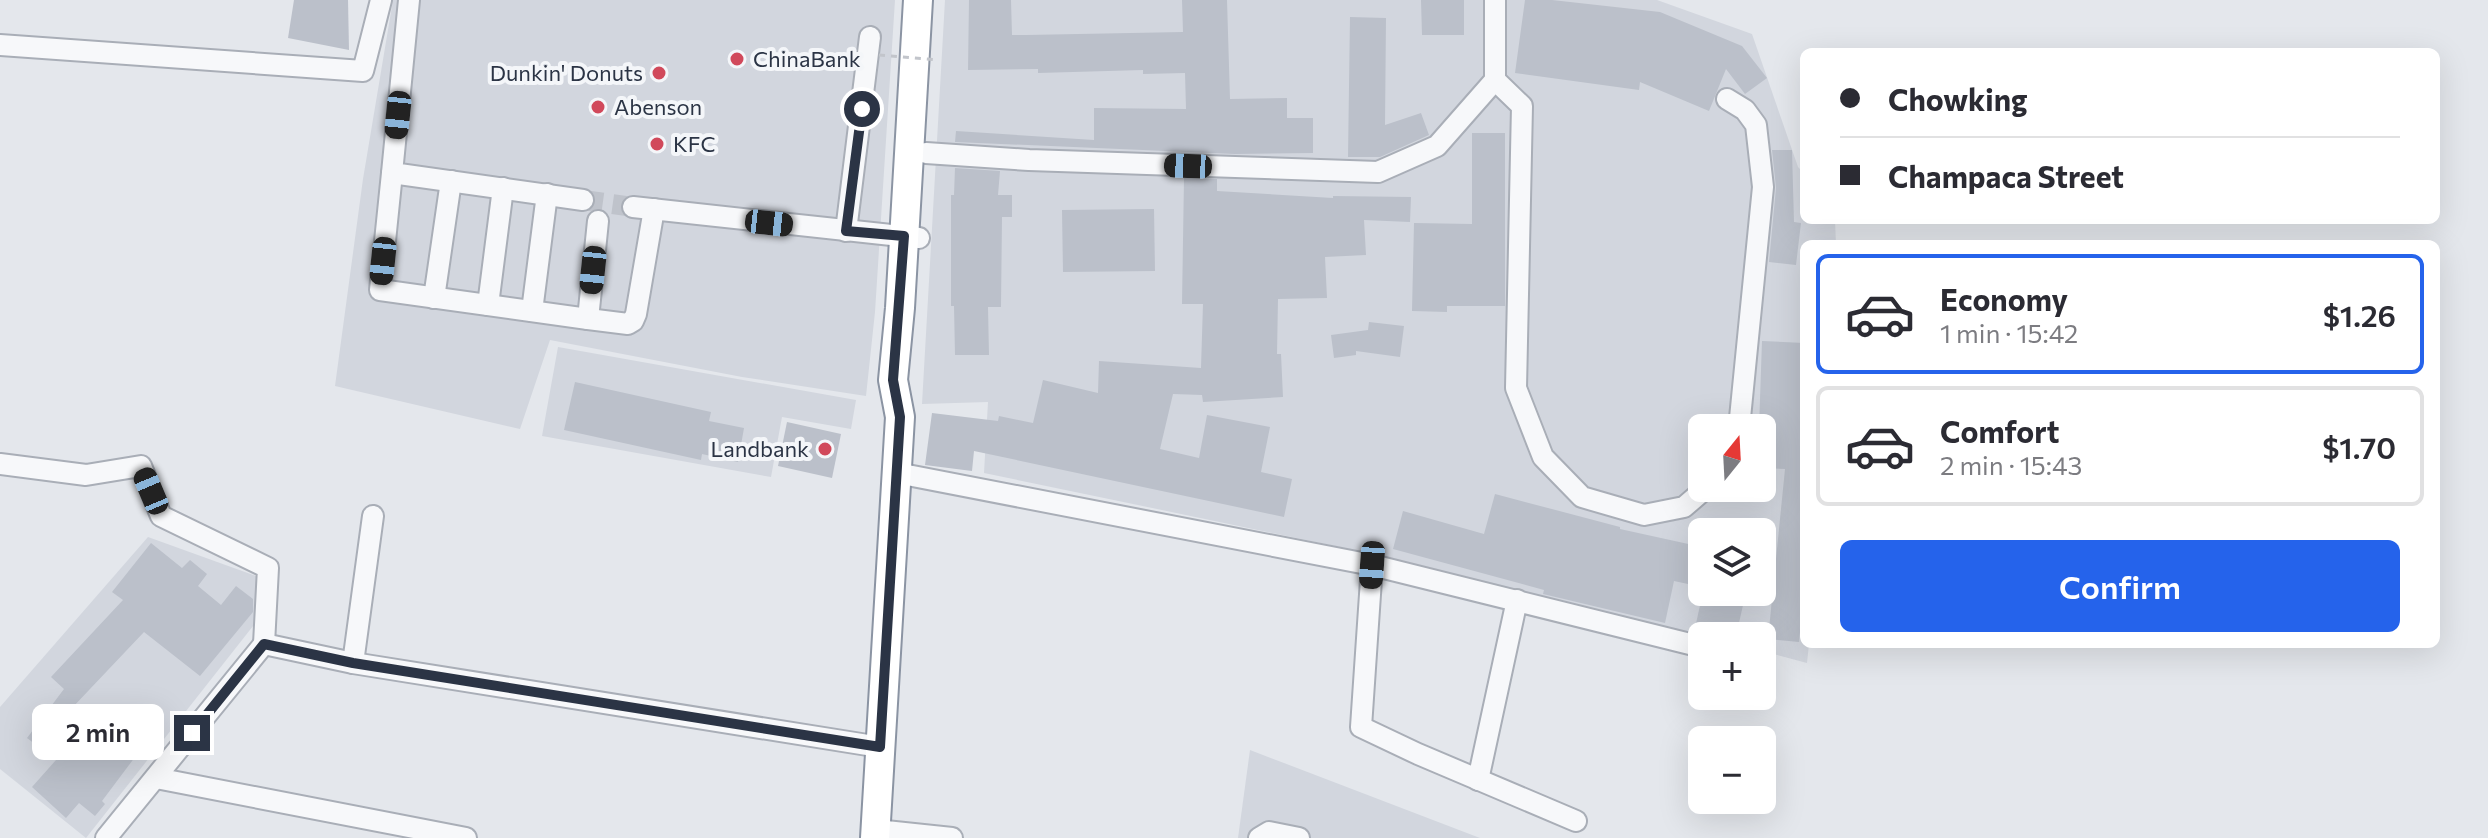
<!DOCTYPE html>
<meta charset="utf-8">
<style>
:root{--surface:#fff;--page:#f2f2f3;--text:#2b2b33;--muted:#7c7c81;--line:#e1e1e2;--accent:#2563eb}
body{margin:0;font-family:Commissioner,sans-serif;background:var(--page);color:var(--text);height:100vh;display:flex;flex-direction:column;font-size:30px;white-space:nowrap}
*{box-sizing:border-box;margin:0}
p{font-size:26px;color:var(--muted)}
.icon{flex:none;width:44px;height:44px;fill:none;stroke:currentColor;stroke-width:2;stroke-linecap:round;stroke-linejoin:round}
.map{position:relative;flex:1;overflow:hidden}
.drawer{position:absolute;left:1800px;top:240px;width:640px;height:408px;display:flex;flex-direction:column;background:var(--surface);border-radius:12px;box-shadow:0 8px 32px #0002}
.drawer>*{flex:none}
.banner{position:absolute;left:1800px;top:48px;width:640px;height:176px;border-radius:12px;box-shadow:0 8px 32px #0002;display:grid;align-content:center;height:176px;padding:0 40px;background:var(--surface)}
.needle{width:52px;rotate:18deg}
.controls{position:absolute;left:1688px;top:414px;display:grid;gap:16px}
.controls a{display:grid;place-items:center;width:88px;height:88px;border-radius:12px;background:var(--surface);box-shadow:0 8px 32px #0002;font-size:40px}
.end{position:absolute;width:36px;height:36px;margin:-18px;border:10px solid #2b3445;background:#fff;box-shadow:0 0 0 4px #fff}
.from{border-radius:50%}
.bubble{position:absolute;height:56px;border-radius:12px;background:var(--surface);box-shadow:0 8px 32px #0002;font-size:26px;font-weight:600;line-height:56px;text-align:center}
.car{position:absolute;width:24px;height:48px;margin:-24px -12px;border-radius:10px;box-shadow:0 0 6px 2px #0007;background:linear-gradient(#222 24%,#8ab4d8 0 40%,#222 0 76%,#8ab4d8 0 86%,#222 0)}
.banner b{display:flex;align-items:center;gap:28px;height:76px;font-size:30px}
.banner b+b{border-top:2px solid var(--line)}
.banner i{width:20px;height:20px;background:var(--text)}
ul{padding:14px 0 0;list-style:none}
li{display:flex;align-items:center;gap:24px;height:120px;margin:0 16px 12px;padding:0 24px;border:4px solid var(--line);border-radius:12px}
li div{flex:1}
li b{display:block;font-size:30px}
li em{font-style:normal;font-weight:600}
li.on{border-color:var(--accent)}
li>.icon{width:72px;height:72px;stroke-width:1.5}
.action{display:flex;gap:16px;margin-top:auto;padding:16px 40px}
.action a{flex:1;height:92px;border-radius:12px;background:var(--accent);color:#fff;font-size:32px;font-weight:600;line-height:92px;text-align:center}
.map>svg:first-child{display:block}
.built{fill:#d2d6de;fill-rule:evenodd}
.building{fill:#bbc0ca}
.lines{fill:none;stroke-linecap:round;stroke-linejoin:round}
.minor-tunnel{stroke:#bfc3cb;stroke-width:20;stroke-dasharray:20 10;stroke-linecap:butt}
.minor-casing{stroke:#a9aeb7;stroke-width:24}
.highway-casing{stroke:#8b94a3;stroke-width:32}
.minor{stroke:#f7f8fa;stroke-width:20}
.highway{stroke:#fff;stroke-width:28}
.path-bridge{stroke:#c2c5cb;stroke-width:3;stroke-dasharray:6 6;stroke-linecap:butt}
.route{stroke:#2b3445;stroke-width:10}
.poi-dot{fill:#d1495b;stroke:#f4f6f9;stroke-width:3}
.labels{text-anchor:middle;stroke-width:8;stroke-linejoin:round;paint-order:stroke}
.poi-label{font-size:22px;fill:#2b3445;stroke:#f4f6f9;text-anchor:start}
</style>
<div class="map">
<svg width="2488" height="838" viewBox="0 0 2488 838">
<rect width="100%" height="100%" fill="#e4e7ec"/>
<g class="built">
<polygon points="393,0 895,0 875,312 866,396 742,377 550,340 520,429 335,386 363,179"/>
<path d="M 945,0 L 1657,0 L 1752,34 L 1798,167 L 1804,173 L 1804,220 L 1835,220 L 1836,244 L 1804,244 L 1804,644 L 1809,644 L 1807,663 L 1762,651 L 1762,636 L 1702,636 L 1388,557 L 984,473 L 988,402 L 922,404 ZM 1702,428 L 1762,428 L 1762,488 L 1702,488 ZM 1702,532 L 1762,532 L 1762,592 L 1702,592 Z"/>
<polygon points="558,347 856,400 851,429 782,417 771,477 542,436"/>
<polygon points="148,537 256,576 261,616 86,838 0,769 0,707"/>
<polygon points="1250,750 1480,838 1238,838"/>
</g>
<g class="building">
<polygon points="294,0 348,0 349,50 288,38"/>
<polygon points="969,0 1011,0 1012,35 1026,35 1183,32 1182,0 1227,0 1230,99 1287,98 1287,118 1313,118 1313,153 1235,154 955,142 956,131 1094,140 1094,108 1186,109 1185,73 1143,74 1143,70 1038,73 1038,69 968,70"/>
<polygon points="1421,0 1464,0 1464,35 1422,35"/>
<polygon points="1525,0 1552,0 1660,12 1742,46 1767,78 1745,94 1726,69 1709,111 1640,82 1639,90 1515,73"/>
<polygon points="1350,17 1386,18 1385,125 1421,113 1429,135 1380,157 1348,157"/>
<polygon points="1472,133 1505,133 1505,306 1447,306 1447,312 1412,311 1414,223 1472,224"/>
<polygon points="1772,150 1792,150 1794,222 1801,223 1796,265 1769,262 1776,188"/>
<polygon points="955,168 1000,171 998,195 1012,195 1012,217 1002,217 1001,307 988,307 989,355 955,355 954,306 951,306 951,195 954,195"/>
<polygon points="1184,178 1217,179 1217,191 1333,198 1333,196 1411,197 1410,222 1364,220 1366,255 1325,257 1327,298 1278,299 1277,354 1281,354 1283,397 1203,402 1202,395 1173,394 1160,449 1199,458 1207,415 1270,427 1261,472 1292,479 1284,517 974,451 972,471 925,465 932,413 998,421 999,416 1033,423 1043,380 1098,393 1099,361 1201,368 1203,304 1182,304"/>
<polygon points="1154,209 1155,271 1063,272 1062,210"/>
<polygon points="1369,322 1404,326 1400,357 1356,351 1356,355 1334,358 1331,335 1368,330"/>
<polygon points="1762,341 1804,343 1804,592 1799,642 1768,639 1785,469 1762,468 1762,428 1759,428"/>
<polygon points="575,382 711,412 709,421 744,428 738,462 702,454 701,460 564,430"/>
<polygon points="787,422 841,434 832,478 778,466"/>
<polygon points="1495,494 1620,527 1620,529 1702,547 1702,587 1674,581 1665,623 1543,594 1544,590 1393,549 1403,511 1484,534"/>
<polygon points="151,543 182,568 190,560 207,574 198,586 221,605 236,586 253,599 253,612 200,676 144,632 71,709 135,757 102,801 105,804 95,816 79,803 66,818 32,787 56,760 27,738 64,689 51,677 123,600 112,592"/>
<polygon points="1703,592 1746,592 1736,636 1695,628"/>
</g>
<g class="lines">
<polyline class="minor-tunnel" points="583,200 633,207"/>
<g class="minor-casing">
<g id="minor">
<polyline points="409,0 392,173 583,200"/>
<polyline points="0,45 363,71 381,0"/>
<polyline points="1495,80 1522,106 1516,388 1543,457 1582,497 1644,515 1684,507 1706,488"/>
<polyline points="1727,99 1745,110 1756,125 1763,187 1739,428"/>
<polyline points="926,153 1029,160 1378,172 1437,146 1495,80 1495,0"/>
<polyline points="392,173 380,290 588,319"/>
<polyline points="633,207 919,238"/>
<polyline points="598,221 588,319 628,324 633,321 636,314 654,209"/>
<polyline points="846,231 870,37"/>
<polyline points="434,298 451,181"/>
<polyline points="488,305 503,188"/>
<polyline points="532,311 547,194"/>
<polyline points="0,464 86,475 141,466 161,516 268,568 264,644"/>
<polyline points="897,473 1372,565 1702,647"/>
<polyline points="1372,565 1361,727 1418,754 1576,821"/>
<polyline points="264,644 353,663 880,747"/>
<polyline points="1762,662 1764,663"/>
<polyline points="353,663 373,516"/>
<polyline points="156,778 466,838"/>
<polyline points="1478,780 1517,600"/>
<polyline points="876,830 952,838"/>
<polyline points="106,838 264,644"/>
<polyline points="1259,838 1269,832 1299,838"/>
</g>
</g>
<g class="highway-casing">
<polyline id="highway" points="875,838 900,417 893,380 900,308 918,0"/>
</g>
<use href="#minor" class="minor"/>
<use href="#highway" class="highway"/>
<polyline class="path-bridge" points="879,55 938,60"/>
</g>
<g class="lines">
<polyline class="route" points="192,733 264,644 353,663 880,747 900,417 893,380 904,236 846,231 862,109"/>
</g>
<g class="poi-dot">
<circle cx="737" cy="59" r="8"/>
<circle cx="659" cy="73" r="8"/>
<circle cx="598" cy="107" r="8"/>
<circle cx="657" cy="144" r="8"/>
<circle cx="825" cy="449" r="8"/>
</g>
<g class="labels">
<g class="poi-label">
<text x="753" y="67">ChinaBank</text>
<text x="643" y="81" text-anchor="end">Dunkin' Donuts</text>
<text x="614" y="115">Abenson</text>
<text x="673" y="152">KFC</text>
<text x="809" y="457" text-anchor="end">Landbank</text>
</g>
</g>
</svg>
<div class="controls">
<a><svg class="needle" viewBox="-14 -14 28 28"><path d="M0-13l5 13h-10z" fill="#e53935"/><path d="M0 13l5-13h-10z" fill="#7c7c81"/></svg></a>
<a><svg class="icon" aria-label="layers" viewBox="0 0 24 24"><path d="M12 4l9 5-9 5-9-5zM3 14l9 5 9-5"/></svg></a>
<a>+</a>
<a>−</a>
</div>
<i class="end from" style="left:862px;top:109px"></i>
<i class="end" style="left:192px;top:733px"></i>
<div class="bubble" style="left:32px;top:704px;width:132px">2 min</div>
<i class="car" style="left:398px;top:115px;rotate:186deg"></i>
<i class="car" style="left:1188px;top:166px;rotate:272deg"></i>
<i class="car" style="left:769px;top:223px;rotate:96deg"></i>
<i class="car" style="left:383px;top:261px;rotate:186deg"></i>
<i class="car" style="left:593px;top:270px;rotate:186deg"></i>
<i class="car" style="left:151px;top:491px;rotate:337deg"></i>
<i class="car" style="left:1372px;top:565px;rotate:184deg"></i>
<div class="banner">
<b><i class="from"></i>Chowking</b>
<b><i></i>Champaca Street</b>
</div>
<section class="drawer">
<ul>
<li class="on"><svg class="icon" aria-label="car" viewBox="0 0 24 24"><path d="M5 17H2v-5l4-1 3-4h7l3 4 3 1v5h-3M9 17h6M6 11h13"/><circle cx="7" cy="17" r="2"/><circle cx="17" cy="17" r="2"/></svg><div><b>Economy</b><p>1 min · 15:42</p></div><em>$1.26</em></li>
<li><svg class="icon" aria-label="car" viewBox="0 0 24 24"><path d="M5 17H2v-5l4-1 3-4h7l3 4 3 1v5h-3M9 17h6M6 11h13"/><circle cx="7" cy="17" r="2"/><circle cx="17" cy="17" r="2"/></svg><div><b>Comfort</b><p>2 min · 15:43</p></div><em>$1.70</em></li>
</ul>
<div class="action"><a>Confirm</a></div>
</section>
</div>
